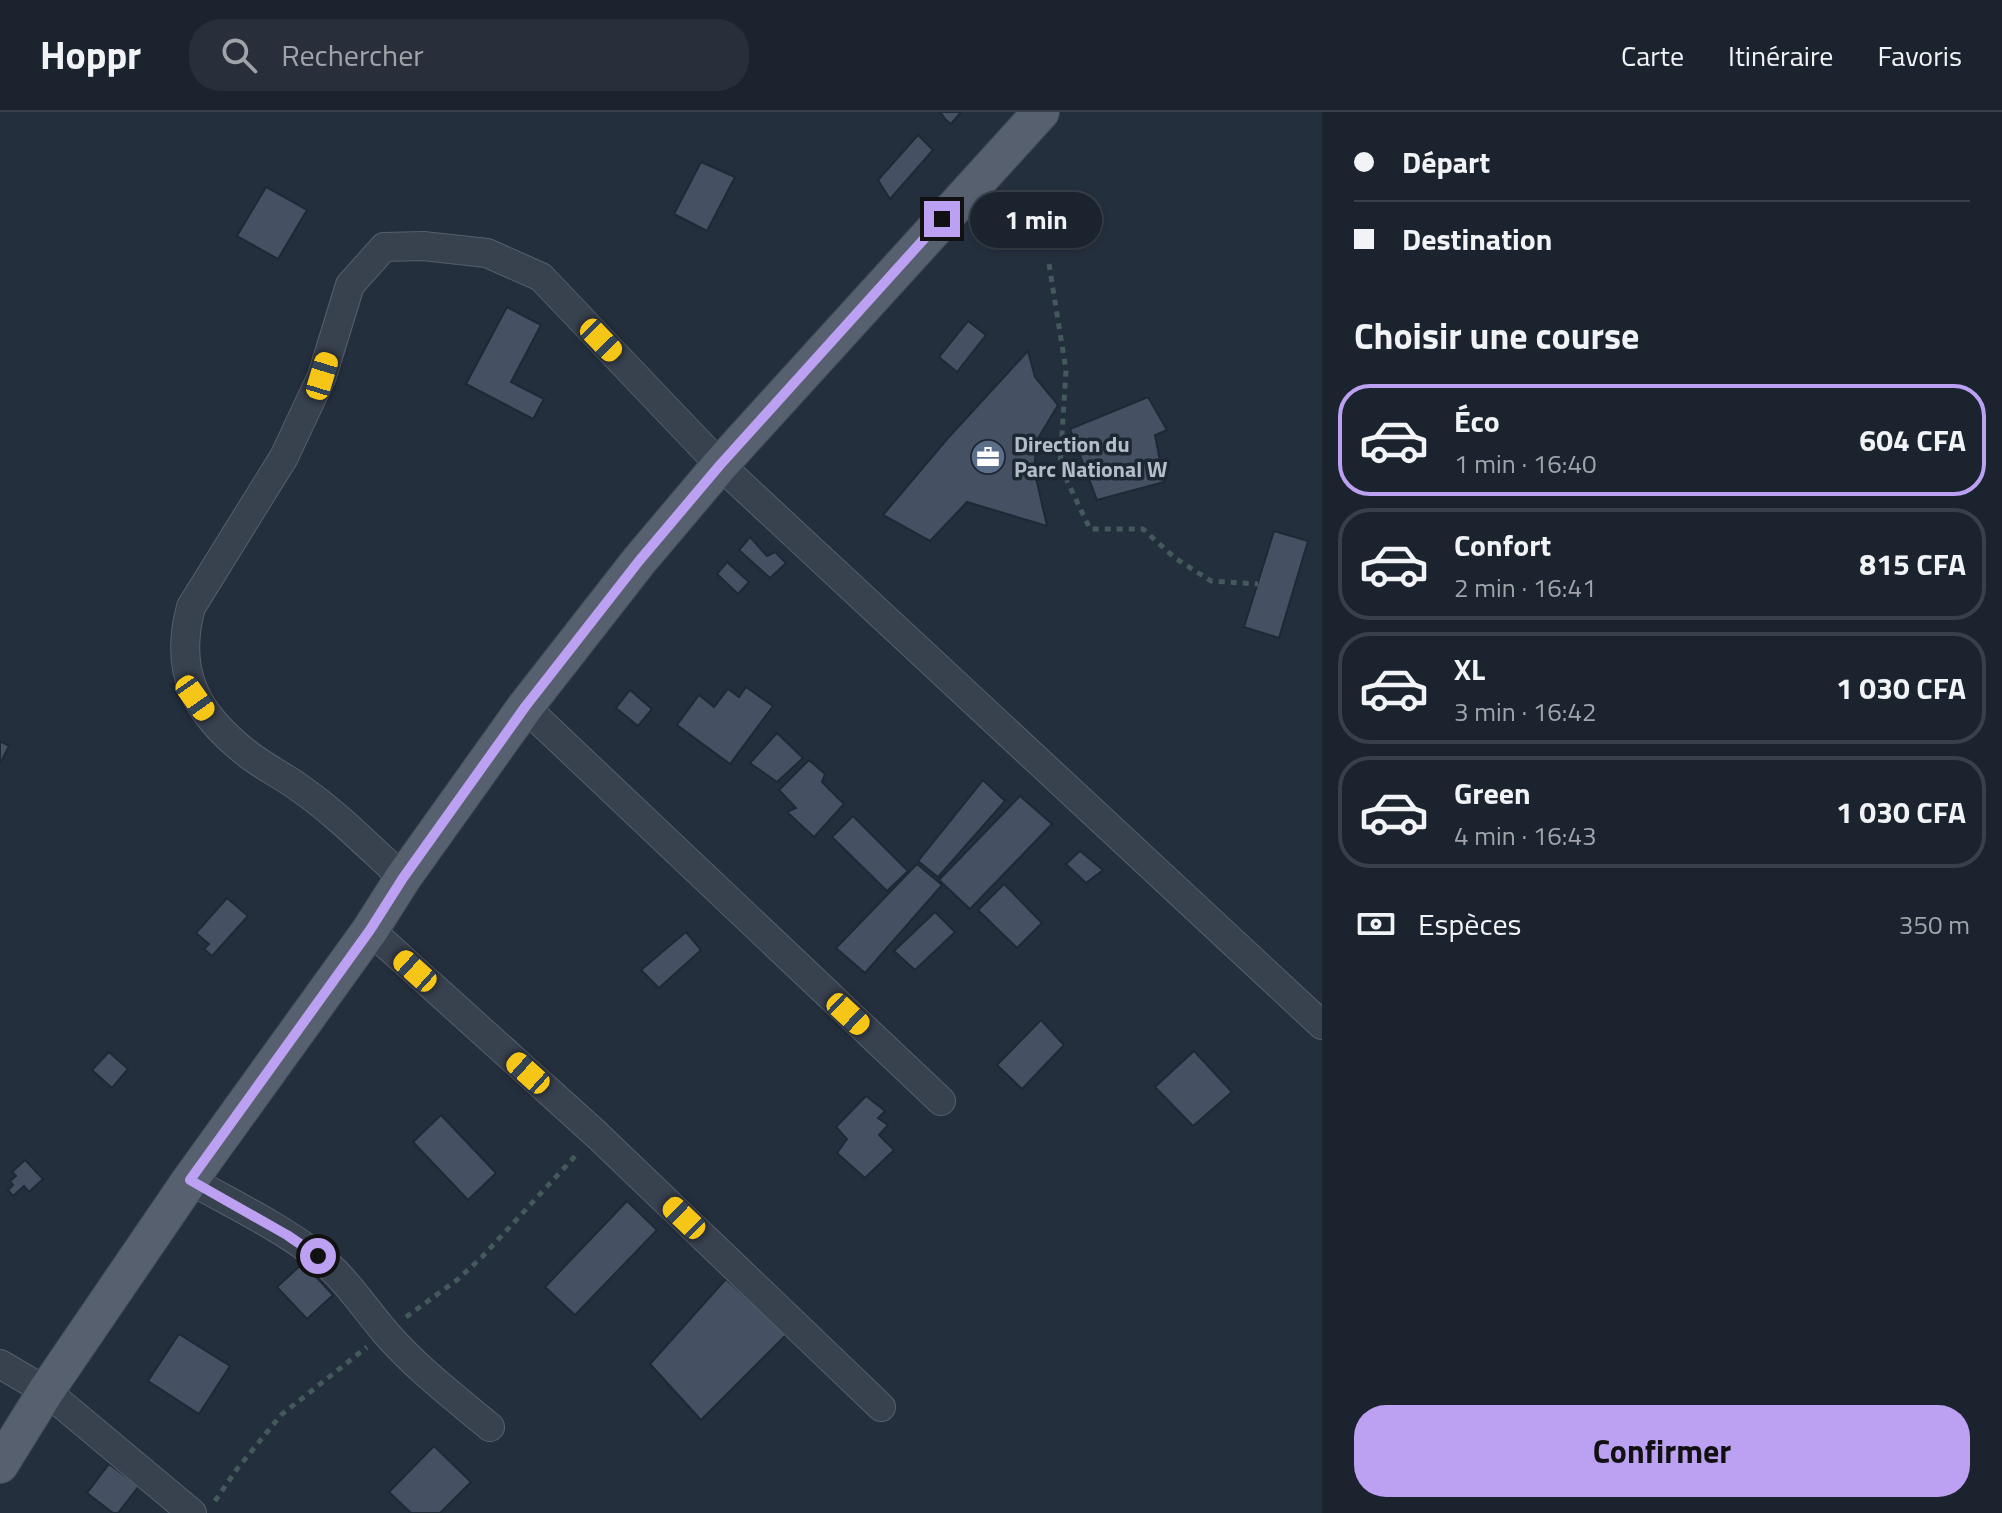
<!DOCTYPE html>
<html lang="fr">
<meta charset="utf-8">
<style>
:root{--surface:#1b232e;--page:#282f3a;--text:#f1f3f6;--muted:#a0a4aa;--line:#39404a;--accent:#bca0f2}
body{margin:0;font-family:"Titillium Web",sans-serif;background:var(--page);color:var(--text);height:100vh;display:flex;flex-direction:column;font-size:30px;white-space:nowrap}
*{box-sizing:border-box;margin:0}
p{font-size:26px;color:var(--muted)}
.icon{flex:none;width:44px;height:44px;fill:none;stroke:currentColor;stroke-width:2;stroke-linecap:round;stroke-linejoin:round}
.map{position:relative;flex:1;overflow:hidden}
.details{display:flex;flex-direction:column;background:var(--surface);width:680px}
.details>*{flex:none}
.top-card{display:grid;align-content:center;height:176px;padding:0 32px;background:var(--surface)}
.end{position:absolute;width:36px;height:36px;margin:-18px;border:10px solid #bca0f2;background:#111;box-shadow:0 0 0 4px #111}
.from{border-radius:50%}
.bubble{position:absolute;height:56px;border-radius:28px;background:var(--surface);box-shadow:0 2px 6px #0004,0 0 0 2px var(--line);font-size:26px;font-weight:700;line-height:56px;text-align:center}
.car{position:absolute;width:24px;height:48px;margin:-24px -12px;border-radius:10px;box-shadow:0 0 6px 2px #0007;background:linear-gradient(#f5c518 24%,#345 0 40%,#f5c518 0 76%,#345 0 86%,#f5c518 0)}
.top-card b{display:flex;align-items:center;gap:28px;height:76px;font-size:30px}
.top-card b+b{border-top:2px solid var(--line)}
.top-card i{width:20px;height:20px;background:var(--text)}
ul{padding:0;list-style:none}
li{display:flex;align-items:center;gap:24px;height:112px;margin:0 16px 12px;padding:0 16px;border:4px solid var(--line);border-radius:32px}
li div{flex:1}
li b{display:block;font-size:30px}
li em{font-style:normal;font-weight:700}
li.current{border-color:var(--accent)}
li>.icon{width:72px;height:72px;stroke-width:1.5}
h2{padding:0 32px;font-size:36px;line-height:96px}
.pay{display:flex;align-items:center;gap:20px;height:88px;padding:0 32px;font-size:30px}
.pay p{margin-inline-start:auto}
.primary-button{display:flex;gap:16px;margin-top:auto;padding:16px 32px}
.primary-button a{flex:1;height:92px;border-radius:32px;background:var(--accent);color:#111;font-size:32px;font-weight:700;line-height:92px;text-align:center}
header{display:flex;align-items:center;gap:48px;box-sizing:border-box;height:112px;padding:0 40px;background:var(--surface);border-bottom:2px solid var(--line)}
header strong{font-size:38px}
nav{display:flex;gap:44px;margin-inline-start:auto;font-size:28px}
.search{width:560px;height:72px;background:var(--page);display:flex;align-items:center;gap:20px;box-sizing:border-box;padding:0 28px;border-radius:32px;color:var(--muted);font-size:30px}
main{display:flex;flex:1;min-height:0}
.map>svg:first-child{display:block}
.building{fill:#455162;stroke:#1f2835;stroke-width:2}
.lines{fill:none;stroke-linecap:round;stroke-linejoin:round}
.minor-casing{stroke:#565f6c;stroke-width:30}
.major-casing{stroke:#414a57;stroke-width:38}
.path{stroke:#44595c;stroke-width:5;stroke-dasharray:6 6;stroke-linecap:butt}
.minor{stroke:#38414e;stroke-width:28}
.major{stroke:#56606e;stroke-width:36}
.route{stroke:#bca0f2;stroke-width:10}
.labels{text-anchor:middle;stroke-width:7;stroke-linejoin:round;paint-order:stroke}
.poi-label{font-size:22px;font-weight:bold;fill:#b4bcc9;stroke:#1d2633;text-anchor:start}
</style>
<header>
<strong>Hoppr</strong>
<div class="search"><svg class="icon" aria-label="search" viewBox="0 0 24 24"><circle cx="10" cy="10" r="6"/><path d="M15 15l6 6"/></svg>Rechercher</div>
<nav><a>Carte</a><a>Itinéraire</a><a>Favoris</a></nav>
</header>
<main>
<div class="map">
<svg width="1322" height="1401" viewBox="0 0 1322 1401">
<rect width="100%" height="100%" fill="#242f3e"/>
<g class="building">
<polygon points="940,0 961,0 951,12 946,8"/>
<polygon points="918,23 933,38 890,87 878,68"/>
<polygon points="701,50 735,65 707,119 674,102"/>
<polygon points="266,75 307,98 278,147 237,124"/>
<polygon points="507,195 541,213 511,270 544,287 533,307 466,272"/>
<polygon points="968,209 986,223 957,260 939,245"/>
<polygon points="1028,239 1035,265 1058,293 1037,328 1034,357 1047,414 967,390 930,429 883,403 948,326"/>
<polygon points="1148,285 1167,318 1155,323 1164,370 1097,388 1070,317"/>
<polygon points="1274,419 1308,429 1279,526 1244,515"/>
<polygon points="750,425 767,444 775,440 786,451 770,466 739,438"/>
<polygon points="727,450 749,470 738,482 717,462"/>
<polygon points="746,575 773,594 730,652 677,613 699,583 714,595 728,577 739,585"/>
<polygon points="630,578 652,597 638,614 616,596"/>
<polygon points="777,621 803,646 777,670 750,651"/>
<polygon points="0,629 9,634 0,652"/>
<polygon points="809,648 825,662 822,670 844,692 814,725 787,700 796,696 779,678"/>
<polygon points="983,668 1005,689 938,765 918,749"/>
<polygon points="1020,684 1052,712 970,797 939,768"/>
<polygon points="853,704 908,759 887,779 832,725"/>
<polygon points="1080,739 1103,758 1086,771 1066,752"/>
<polygon points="917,752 942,773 865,861 836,836"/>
<polygon points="1004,772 1042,811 1017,836 978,798"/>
<polygon points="227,786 248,804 212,844 204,837 209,832 196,821"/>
<polygon points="935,800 955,820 915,858 894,839"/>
<polygon points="686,820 701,838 659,876 641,858"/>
<polygon points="1041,908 1064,933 1022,977 997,953"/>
<polygon points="1194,939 1232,980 1193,1014 1155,975"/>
<polygon points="109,940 128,957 112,976 92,958"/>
<polygon points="866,984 885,999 878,1006 888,1013 879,1023 894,1038 865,1066 837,1041 847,1027 836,1015"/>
<polygon points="441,1003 496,1061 468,1088 413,1030"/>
<polygon points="25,1048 43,1067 29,1080 24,1074 13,1084 8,1078 13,1073 10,1069 16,1064 12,1060"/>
<polygon points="627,1089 657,1118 575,1203 545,1175"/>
<polygon points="303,1151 333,1183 307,1207 277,1175"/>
<polygon points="726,1167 787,1222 701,1308 650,1252"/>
<polygon points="179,1222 230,1254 199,1302 148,1269"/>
<polygon points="434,1334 471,1370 440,1401 411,1401 389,1380"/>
<polygon points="109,1352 139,1374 118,1401 113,1401 87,1381"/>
</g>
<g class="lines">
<g class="minor-casing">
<g id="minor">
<polyline points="525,595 941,989"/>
<path d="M 403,766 C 370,736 338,703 301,677 C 285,665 266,656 249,643 C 197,603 173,561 191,495 L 284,345 L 322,264 L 350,173 L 384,135 L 423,134 L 487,141 L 541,165 L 720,353 L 1322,913"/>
<polyline points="370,818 596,1022 881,1295"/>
<path d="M 190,1068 C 232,1092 277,1113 316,1143 C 344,1164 363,1194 385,1220 C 416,1256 454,1285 490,1315"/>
<polyline points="0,1252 46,1279 192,1401"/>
</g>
</g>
<g class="major-casing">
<polyline id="major" points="0,1353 46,1279 190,1068 370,818 403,766 525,595 639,449 720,353 1041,0"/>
</g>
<g class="path">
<polyline points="1049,152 1066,258 1060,354 1090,417 1143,417 1175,446 1211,469 1258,472"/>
<polyline points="406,1205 457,1168 482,1145 578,1041"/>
<polyline points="215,1389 237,1357 281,1303 367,1235"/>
</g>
<use href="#minor" class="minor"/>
<use href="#major" class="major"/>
</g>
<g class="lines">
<polyline class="route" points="318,1144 287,1123 190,1068 370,818 403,766 525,595 639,449 720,353 942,107"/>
</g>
<defs>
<g id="office-disc" transform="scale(1.8)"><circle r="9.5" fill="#5c6f8a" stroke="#1d2633"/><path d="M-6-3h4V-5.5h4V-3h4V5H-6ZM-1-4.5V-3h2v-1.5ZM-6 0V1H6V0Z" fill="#fff"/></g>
</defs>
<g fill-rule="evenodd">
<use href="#office-disc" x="988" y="345"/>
</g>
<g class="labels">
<g class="poi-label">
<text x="1014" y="340">Direction du<tspan x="1014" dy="25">Parc National W</tspan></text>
</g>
</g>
</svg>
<i class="end from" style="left:318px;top:1144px"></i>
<i class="end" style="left:942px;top:107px"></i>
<div class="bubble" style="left:970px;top:80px;width:132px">1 min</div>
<i class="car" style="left:601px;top:228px;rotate:136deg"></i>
<i class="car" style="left:322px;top:264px;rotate:17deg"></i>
<i class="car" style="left:195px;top:586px;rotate:145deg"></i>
<i class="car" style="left:415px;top:859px;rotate:312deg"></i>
<i class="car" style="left:848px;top:902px;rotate:133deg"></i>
<i class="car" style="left:528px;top:961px;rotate:312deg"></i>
<i class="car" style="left:684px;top:1106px;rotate:314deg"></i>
</div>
<section class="details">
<div class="top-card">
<b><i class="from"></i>Départ</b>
<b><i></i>Destination</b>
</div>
<h2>Choisir une course</h2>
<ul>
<li class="current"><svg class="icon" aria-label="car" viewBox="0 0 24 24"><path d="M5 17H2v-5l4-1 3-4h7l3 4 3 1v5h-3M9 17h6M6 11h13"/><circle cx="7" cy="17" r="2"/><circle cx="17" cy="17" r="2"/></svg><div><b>Éco</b><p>1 min · 16:40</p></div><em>604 CFA</em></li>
<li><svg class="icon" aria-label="car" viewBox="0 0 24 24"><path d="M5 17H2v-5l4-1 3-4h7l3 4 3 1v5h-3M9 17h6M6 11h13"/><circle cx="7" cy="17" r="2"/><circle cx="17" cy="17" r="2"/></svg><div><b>Confort</b><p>2 min · 16:41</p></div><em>815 CFA</em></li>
<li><svg class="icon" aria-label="car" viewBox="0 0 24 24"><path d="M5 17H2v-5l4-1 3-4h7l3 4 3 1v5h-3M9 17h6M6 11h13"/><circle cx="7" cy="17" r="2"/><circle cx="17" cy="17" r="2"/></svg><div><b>XL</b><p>3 min · 16:42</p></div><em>1 030 CFA</em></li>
<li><svg class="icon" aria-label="car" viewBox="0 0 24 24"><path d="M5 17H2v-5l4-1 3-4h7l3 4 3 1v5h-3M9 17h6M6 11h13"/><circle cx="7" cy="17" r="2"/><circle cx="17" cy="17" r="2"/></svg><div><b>Green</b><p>4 min · 16:43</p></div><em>1 030 CFA</em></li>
</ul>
<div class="pay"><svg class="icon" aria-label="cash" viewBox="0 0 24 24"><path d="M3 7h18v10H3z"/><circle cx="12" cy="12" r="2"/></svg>Espèces<p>350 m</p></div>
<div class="primary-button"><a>Confirmer</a></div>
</section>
</main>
